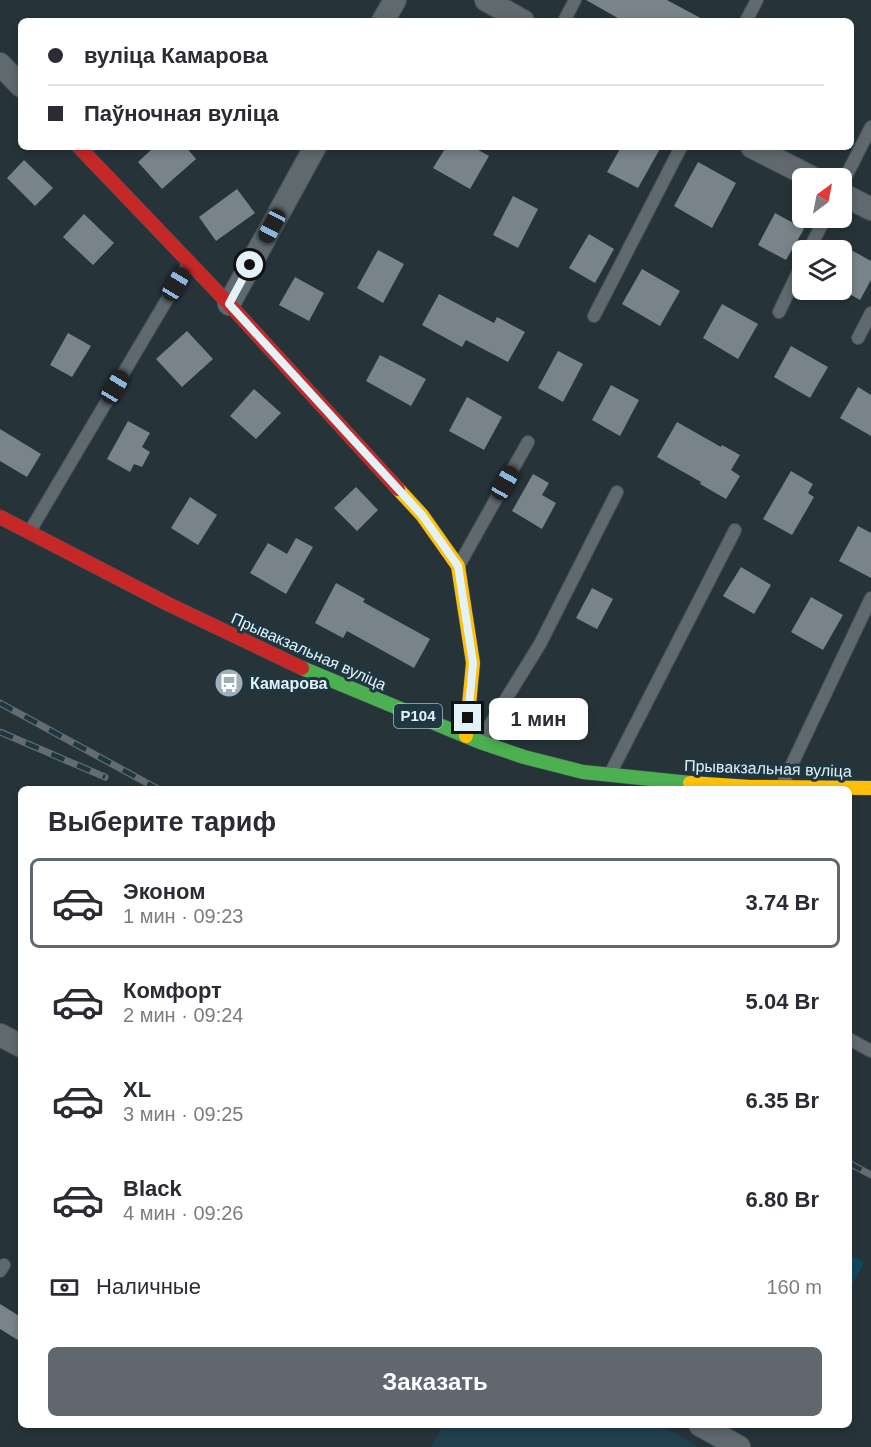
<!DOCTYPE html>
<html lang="ru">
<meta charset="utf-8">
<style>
:root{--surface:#fff;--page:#f7f7f7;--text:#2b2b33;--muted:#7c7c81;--line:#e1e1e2;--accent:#60676e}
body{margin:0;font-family:Arial,sans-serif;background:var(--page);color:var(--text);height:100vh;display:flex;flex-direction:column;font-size:22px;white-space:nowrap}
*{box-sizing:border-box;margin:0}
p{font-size:20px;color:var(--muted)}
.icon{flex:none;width:33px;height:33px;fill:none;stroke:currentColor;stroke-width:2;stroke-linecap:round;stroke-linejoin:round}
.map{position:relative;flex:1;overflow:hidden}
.panel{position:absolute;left:18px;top:786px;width:834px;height:642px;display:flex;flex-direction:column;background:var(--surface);border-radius:9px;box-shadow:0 3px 9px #0003}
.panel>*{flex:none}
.top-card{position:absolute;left:18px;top:18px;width:836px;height:132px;border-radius:9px;box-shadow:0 3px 9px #0003;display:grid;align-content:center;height:132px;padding:0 30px;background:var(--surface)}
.needle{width:39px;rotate:32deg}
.fabs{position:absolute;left:792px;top:168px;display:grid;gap:12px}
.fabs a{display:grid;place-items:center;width:60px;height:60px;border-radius:9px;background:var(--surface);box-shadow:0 3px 9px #0003;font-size:30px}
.end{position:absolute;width:27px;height:27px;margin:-14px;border:8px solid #e3f2f9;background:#111;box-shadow:0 0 0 3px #111}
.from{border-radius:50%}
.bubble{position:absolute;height:42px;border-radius:9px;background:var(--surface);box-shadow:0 3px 9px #0003;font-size:20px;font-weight:700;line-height:42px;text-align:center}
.car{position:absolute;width:18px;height:36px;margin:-18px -9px;border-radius:8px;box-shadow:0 0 4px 2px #0007;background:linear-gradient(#222 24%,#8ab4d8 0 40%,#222 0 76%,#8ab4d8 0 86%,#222 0)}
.top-card b{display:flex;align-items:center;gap:21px;height:57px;font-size:22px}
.top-card b+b{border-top:2px solid var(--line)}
.top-card i{width:15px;height:15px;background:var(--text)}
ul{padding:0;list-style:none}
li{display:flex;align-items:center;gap:18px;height:90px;margin:0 12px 9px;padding:0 18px;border:3px solid transparent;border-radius:9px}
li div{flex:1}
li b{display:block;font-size:22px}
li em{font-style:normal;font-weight:700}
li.current{border-color:var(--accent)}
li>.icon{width:54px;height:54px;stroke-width:1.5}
h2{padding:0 30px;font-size:27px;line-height:72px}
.pay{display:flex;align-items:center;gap:15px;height:66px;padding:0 30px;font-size:22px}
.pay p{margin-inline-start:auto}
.action{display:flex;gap:12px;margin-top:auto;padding:12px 30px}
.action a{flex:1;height:69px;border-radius:9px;background:var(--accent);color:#fff;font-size:24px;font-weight:700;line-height:69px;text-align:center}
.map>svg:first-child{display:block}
.built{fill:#21404d}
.green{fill:#0f4a5f}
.building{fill:#788489}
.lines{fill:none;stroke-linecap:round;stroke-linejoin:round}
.lane-casing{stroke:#465258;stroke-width:14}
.street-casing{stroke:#465258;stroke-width:24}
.fast-casing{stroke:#465258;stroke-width:15}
.slow-casing{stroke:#465258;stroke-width:15}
.jam-casing{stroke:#465258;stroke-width:15}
.lane{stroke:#5f696e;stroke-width:12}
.street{stroke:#5f696e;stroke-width:22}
.fast{stroke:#4caf50;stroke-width:14}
.slow{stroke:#ffc107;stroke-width:14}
.jam{stroke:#c62828;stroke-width:14}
.rail-casing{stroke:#626c71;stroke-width:7}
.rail{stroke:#1e3742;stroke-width:4.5;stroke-dasharray:14;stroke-linecap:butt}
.route{stroke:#e3f2f9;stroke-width:8}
.labels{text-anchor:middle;stroke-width:6;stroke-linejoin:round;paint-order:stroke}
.shield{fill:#1e3742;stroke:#a8bac2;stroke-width:1.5}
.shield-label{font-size:15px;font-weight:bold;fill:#e3f2f9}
.street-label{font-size:16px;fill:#e3f2f9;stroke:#1e3742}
.poi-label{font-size:16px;font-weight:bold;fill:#e3f2f9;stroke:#1e3742;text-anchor:start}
</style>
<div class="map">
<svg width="871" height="1447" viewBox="0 0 871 1447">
<rect width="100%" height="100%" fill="#26343a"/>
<polygon class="built" points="443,1425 661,1425 699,1447 431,1447"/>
<polygon class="green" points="849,1254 864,1263 849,1289"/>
<g class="building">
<polygon points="586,0 667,0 706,21 623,21"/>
<polygon points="154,147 186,147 196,159 162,189 138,162"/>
<polygon points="446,147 473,147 489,156 470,189 433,168"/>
<polygon points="621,147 661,147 638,188 607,172"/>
<polygon points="24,160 53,188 35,206 7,178"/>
<polygon points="698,162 736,183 712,228 674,206"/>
<polygon points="237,189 255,213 216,241 199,217"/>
<polygon points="513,196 538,209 518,248 493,235"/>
<polygon points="775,213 804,229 786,260 758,245"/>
<polygon points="84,214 114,243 93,265 63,237"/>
<polygon points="589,234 614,249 595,283 569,268"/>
<polygon points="842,245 871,261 871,280 860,300 842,290"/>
<polygon points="378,250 404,264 383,303 357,288"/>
<polygon points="642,269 680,291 660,326 622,304"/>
<polygon points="295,277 324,293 309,321 279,305"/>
<polygon points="439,294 494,323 497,317 525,332 508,362 466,340 462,347 422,325"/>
<polygon points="722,304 758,324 738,359 703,338"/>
<polygon points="187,331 213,359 182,387 156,359"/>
<polygon points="68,333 91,346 72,377 50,365"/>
<polygon points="791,346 828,367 810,398 774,377"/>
<polygon points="558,351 583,364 563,402 538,388"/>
<polygon points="380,355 426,379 411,406 366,381"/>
<polygon points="611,385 639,400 620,436 592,420"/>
<polygon points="858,387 871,395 871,436 840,418"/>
<polygon points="254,389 281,413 256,439 230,416"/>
<polygon points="467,397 502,417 484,450 449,431"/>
<polygon points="128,421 150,433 142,447 150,452 142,467 134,464 130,472 107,459"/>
<polygon points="677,422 721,447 722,445 740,455 731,470 740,476 726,499 700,484 701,482 657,457"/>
<polygon points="0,429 41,454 27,477 0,461"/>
<polygon points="791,471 813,484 808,493 814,497 792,535 763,519"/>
<polygon points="533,474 549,483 542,495 556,503 542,529 512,511"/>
<polygon points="356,487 378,510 357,531 334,508"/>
<polygon points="190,497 217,515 198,545 171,528"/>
<polygon points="858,526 871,533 871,578 839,561"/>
<polygon points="296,538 313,547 286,594 250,573 268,543 287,554"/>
<polygon points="741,567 771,585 754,614 723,596"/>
<polygon points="336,583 365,599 363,602 430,639 414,668 347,631 343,638 315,623"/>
<polygon points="592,588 613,599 597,629 576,618"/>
<polygon points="811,597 843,615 823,650 791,632"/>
<polygon points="0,1304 21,1317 21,1342 0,1329"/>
</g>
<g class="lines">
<g class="lane-casing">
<g id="lane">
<polyline points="564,21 575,0"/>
<polyline points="746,21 757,0"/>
<polyline points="842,184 871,127"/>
<polyline points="809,250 825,218"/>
<polyline points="779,312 802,264"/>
<polyline points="594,316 681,147"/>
<polyline points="858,338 871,313"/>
<polyline points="30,531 188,264"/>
<polyline points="459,565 528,442"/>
<polyline points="480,741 540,644 617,492"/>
<polyline points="611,772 735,530"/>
<polyline points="783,783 871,598"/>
<polyline points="849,1039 871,1051"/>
<polyline points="0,1271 4,1265"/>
</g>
</g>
<g class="street-casing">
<g id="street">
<polyline points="486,0 523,21"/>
<polyline points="383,21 395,0"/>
<polyline points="0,64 21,86"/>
<polyline points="752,147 813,178"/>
<polyline points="842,194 871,209"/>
<polyline points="229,304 315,147"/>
<polyline points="0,1035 21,1046"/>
<polyline points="700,1425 739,1447"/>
</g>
</g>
<g class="fast-casing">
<polyline id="fast" points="302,668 480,742 524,757 583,772 690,783"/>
</g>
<g class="slow-casing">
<g id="slow">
<polyline points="398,489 422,515 458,566 473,663 466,736"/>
<polyline points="690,783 750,787 871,788"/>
</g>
</g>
<g class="jam-casing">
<g id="jam">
<polyline points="79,147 229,304 398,489"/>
<polyline points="0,517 168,604 302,668"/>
</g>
</g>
<use href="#lane" class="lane"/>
<use href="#street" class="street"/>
<use href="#fast" class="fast"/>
<use href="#slow" class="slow"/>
<use href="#jam" class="jam"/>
<g class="rail-casing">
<g id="rail">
<polyline points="0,703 158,789"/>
<polyline points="0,732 105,777"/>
<polyline points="849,1163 871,1175"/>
</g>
</g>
<use href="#rail" class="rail"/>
</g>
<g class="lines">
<polyline class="route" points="250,265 229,304 422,515 458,566 473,663 468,718"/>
</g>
<defs>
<g id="bus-disc" transform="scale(1.5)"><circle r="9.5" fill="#a1b0b6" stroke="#1e3742"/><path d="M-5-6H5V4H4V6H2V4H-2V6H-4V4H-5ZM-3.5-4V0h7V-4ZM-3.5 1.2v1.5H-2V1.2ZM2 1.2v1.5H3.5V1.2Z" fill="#fff"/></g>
</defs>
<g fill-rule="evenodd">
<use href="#bus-disc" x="229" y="683"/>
</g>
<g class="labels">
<rect class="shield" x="394" y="704" width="48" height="24" rx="4.5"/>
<g class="shield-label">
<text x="418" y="721">Р104</text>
</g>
<g class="street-label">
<text transform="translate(309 651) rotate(24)" y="6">Прывакзальная вуліца</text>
<text transform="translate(768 768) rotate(2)" y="6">Прывакзальная вуліца</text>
</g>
<g class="poi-label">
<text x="250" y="689">Камарова</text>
</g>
</g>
</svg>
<div class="fabs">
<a><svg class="needle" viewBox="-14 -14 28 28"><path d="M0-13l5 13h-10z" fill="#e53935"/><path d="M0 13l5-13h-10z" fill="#7c7c81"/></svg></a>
<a><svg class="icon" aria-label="layers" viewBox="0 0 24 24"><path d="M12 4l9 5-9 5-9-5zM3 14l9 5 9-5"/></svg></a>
</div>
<i class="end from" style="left:250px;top:265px"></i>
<i class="end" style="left:468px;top:718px"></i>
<div class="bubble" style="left:489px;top:698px;width:99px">1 мин</div>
<i class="car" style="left:272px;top:226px;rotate:208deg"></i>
<i class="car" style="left:176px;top:284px;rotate:31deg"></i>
<i class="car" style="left:115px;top:387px;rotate:31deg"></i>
<i class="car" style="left:505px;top:483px;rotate:29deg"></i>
<div class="top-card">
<b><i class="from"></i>вуліца Камарова</b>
<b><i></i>Паўночная вуліца</b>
</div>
<section class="panel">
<h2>Выберите тариф</h2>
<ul>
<li class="current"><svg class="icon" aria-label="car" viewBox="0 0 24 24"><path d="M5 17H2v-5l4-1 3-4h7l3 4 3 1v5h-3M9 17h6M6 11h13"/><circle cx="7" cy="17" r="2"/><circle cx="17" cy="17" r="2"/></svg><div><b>Эконом</b><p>1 мин · 09:23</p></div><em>3.74 Br</em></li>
<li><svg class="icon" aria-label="car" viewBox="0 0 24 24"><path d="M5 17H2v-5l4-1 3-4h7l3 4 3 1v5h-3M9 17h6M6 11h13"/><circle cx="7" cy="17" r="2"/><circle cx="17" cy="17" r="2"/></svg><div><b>Комфорт</b><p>2 мин · 09:24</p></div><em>5.04 Br</em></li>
<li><svg class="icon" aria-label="car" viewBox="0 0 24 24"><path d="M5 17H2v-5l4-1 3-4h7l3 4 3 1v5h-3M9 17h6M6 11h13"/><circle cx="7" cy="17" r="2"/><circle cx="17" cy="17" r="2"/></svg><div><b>XL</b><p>3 мин · 09:25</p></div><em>6.35 Br</em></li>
<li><svg class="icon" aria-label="car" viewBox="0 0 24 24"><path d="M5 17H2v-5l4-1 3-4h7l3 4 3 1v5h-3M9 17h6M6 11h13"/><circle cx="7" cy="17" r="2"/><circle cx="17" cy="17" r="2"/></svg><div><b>Black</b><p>4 мин · 09:26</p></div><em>6.80 Br</em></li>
</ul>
<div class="pay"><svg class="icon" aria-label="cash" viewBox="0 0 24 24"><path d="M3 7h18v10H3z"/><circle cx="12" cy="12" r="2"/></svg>Наличные<p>160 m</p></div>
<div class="action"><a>Заказать</a></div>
</section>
</div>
